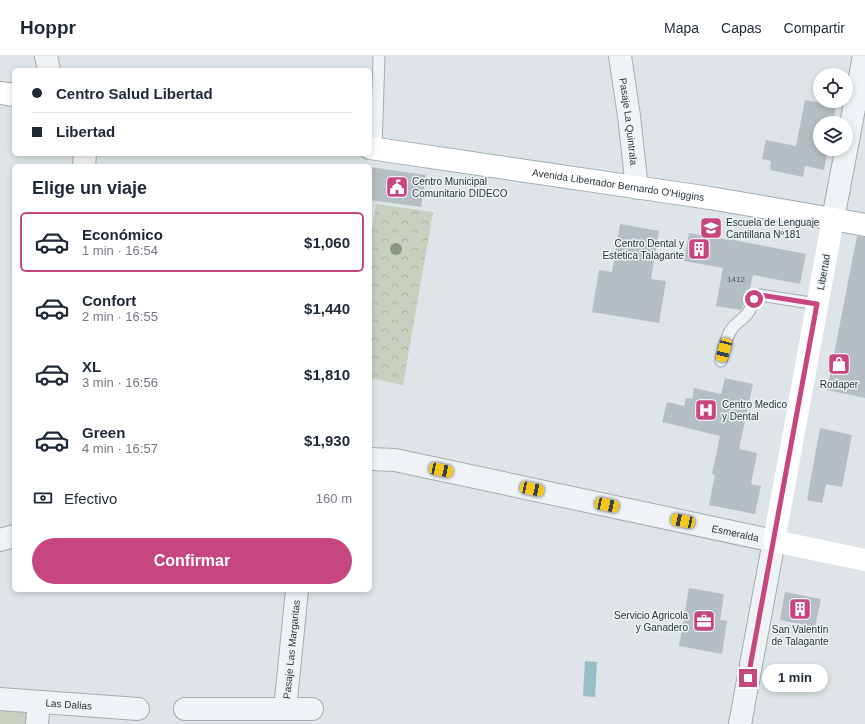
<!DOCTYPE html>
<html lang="es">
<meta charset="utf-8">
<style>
:root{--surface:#fff;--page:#f6f6f7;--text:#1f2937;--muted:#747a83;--line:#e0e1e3;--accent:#c84680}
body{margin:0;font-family:Arial,sans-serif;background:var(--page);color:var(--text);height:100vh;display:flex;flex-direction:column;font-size:15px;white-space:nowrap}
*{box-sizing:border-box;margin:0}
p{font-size:13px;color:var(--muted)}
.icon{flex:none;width:22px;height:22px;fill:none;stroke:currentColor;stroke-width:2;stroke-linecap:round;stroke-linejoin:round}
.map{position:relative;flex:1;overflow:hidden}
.drawer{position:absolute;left:12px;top:108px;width:360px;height:428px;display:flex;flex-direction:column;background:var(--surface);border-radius:6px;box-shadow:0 2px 6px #0003}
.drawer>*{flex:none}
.top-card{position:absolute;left:12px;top:12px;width:360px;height:88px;border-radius:6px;box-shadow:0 2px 6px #0003;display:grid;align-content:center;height:88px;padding:0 20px;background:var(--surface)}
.controls{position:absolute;left:813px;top:12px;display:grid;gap:8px}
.controls a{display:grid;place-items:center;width:40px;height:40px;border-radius:50%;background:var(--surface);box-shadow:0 2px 6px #0003;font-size:20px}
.end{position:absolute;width:18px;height:18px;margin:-9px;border:5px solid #c84680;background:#fff;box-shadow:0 0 0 2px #fff}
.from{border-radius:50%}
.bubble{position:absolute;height:28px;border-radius:14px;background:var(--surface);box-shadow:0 2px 6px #0003;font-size:13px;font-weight:700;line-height:28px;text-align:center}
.car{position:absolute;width:12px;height:24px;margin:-12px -6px;border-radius:5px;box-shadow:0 0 3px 1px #0007;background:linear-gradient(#f5c518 24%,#345 0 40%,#f5c518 0 76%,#345 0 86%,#f5c518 0)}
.top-card b{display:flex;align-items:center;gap:14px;height:38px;font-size:15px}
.top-card b+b{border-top:1px solid var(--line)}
.top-card i{width:10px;height:10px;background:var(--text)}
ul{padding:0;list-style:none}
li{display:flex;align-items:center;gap:12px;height:60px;margin:0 8px 6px;padding:0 12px;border:2px solid transparent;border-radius:6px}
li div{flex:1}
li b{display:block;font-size:15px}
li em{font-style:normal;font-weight:700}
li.active{border-color:var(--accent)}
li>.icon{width:36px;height:36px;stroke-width:1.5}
h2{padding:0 20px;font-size:18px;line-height:48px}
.pay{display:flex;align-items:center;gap:10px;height:44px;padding:0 20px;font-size:15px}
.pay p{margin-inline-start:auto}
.action{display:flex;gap:8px;margin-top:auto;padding:8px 20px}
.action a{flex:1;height:46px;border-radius:24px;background:var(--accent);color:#fff;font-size:16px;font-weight:700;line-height:46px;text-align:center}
header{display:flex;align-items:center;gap:24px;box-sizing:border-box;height:56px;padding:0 20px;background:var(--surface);border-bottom:1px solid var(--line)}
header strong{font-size:19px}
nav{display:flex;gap:22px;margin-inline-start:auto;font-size:14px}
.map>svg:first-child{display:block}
.grass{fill:#c8d0bf}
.park{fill:url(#park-crowns)}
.water{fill:#9abcc6}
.building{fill:#b5bfc3}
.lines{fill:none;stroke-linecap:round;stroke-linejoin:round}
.service-casing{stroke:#a4acb1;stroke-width:13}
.minor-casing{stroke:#a4acb1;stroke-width:24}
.tertiary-casing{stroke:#a4acb1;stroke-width:24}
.primary-casing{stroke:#9dacb2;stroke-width:24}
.service{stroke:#f0f3f5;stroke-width:11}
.minor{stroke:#f0f3f5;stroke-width:22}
.tertiary{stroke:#f0f3f5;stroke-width:22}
.secondary{stroke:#fff;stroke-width:22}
.primary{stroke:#fff;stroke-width:22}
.tree{fill:#8a9785}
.route{stroke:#c84680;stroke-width:5}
.labels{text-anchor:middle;stroke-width:3;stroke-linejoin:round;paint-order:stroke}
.number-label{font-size:8px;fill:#4b585e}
.street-label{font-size:10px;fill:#28353d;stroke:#edf2f4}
.poi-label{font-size:10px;fill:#28353d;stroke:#edf2f4;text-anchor:start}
</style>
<header>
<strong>Hoppr</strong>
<nav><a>Mapa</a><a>Capas</a><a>Compartir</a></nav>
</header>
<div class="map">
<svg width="865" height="668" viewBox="0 0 865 668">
<defs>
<pattern id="park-crowns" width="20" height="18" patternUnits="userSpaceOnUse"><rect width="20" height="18" fill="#c8d0bf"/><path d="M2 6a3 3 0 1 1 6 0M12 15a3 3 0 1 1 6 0" fill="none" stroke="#acb3a5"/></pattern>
</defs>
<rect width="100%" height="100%" fill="#dee4e7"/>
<polygon class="grass" points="0,650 31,652 30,668 0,668"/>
<polygon class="park" points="376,148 433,156 403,329 370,322 370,185"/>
<polygon class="water" points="585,605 597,606 595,641 583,640"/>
<g class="building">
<polygon points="805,44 836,50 833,67 820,67 820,93 828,93 824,114 805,110 803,121 770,114 771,105 762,103 766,84 796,90"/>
<polygon points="370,111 426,119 421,151 370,144"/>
<polygon points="620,168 659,175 651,223 666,225 659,267 592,256 599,214 612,216"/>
<polygon points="689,177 728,184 728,183 806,198 800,228 753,219 748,241 741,254 716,250 723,212 684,205"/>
<polygon points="857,180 865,181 865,342 827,334"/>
<polygon points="725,322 753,328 739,393 757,397 751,428 761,430 755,458 709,449 715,419 712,418 720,380 662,366 667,346 684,350 686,342 692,343 694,332 721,338"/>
<polygon points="820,372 852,379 842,431 826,428 822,447 807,444"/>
<polygon points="689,532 724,538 720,564 727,565 722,598 679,590"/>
<polygon points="785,536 821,543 815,571 780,564"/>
</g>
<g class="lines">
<g class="service-casing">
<g id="service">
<polyline points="376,93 379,0"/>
<path d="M 721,305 C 724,293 726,279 734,270 C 739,265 744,262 748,257 C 753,249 752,245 760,239 L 817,248"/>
</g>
</g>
<g class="minor-casing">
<g id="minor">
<polyline points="46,0 49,14"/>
<path id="s1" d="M 620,0 L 629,60 L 637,132"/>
<polyline points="84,110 85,98"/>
<path id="s2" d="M 0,643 L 138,653"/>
<polyline points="185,653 312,653"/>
<path id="s3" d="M 285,653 L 297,534"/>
<polyline points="37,668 39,646"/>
</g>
</g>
<g class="tertiary-casing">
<g id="tertiary">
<polyline points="833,163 864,0"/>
<path id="s4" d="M 370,403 L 395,404 L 774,485 L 740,668"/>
<polyline points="0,484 14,480"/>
</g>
</g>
<g class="primary-casing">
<g id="primary">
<polyline points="0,37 14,39"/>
<path id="s5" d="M 370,92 L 710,142 L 833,163 L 865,169"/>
</g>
</g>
<use href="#service" class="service"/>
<use href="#minor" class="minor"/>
<use href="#tertiary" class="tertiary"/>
<polyline class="secondary" points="833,163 774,485 865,504"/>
<use href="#primary" class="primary"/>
</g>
<circle class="tree" cx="396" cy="193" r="6"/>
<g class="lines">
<polyline class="route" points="748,622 817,248 760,239 754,243"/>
</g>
<defs>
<g id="civic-square" transform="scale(1.15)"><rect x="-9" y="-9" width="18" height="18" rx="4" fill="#c84680" stroke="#edf2f4"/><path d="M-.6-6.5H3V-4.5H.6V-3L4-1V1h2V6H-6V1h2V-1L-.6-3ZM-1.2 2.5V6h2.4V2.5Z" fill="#fff"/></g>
<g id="school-square" transform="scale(1.15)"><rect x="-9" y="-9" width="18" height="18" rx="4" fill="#c84680" stroke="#edf2f4"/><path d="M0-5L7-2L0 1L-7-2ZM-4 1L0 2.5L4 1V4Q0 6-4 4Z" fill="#fff"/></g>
<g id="building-square" transform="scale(1.15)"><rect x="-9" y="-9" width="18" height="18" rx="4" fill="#c84680" stroke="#edf2f4"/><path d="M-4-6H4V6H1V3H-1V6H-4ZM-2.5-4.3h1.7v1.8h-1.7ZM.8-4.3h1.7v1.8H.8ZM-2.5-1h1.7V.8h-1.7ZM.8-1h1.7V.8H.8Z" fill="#fff"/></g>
<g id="shop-square" transform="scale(1.15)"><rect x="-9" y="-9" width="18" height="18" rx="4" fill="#c84680" stroke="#edf2f4"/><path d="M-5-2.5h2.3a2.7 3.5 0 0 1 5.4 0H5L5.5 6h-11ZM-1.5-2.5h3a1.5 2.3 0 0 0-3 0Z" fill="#fff"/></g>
<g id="hospital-square" transform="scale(1.15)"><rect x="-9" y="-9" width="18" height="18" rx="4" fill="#c84680" stroke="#edf2f4"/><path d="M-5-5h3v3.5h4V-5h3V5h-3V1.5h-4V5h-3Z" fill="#fff"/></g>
<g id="office-square" transform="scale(1.15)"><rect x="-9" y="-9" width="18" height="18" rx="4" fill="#c84680" stroke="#edf2f4"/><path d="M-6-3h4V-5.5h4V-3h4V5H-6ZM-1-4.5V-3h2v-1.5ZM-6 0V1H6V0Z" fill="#fff"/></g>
</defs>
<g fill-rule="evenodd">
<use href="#civic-square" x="397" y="131"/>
<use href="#school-square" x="711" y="172"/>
<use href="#building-square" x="699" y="193"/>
<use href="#shop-square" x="839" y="308"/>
<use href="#hospital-square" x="706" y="354"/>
<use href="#building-square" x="800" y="553"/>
<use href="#office-square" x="704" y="565"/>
</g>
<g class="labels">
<g class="number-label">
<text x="736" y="226">1412</text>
</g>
<g class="street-label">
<text dy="4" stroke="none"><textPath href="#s1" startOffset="66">Pasaje La Quintrala</textPath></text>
<text dy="4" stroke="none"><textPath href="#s5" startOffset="251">Avenida Libertador Bernardo O'Higgins</textPath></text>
<text transform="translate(823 216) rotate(-80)" y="4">Libertad</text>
<text dy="4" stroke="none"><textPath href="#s4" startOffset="373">Esmeralda</textPath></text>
<text dy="4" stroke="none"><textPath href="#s3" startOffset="60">Pasaje Las Margaritas</textPath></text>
<text dy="4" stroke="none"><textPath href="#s2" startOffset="69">Las Dalias</textPath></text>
</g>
<g class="poi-label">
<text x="412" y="129">Centro Municipal<tspan x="412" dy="12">Comunitario DIDECO</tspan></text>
<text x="726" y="170">Escuela de Lenguaje<tspan x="726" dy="12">Cantillana Nº181</tspan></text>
<text x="684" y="191" text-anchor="end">Centro Dental y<tspan x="684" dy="12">Estetica Talagante</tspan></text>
<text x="839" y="332" text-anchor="middle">Rodaper</text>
<text x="722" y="352">Centro Medico<tspan x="722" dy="12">y Dental</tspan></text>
<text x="688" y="563" text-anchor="end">Servicio Agricola<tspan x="688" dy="12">y Ganadero</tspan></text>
<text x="800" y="577" text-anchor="middle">San Valentín<tspan x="800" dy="12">de Talagante</tspan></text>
</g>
</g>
</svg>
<div class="controls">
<a><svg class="icon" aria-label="locate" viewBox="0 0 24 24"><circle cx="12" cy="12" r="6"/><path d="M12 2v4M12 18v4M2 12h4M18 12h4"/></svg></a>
<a><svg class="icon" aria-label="layers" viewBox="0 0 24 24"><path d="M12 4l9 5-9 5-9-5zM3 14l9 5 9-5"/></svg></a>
</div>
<i class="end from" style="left:754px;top:243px"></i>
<i class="end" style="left:748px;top:622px"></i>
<div class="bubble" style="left:762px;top:608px;width:66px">1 min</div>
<i class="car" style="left:724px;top:294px;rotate:195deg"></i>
<i class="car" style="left:441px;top:414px;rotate:102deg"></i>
<i class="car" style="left:532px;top:433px;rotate:102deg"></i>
<i class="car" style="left:607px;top:449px;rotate:102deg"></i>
<i class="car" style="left:683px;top:465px;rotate:282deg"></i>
<div class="top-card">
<b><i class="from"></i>Centro Salud Libertad</b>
<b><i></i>Libertad</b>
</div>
<section class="drawer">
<h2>Elige un viaje</h2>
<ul>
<li class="active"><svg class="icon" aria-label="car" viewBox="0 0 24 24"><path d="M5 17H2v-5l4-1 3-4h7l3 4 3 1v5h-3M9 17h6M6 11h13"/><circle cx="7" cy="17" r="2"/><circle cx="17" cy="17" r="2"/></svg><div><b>Económico</b><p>1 min · 16:54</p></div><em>$1,060</em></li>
<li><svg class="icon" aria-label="car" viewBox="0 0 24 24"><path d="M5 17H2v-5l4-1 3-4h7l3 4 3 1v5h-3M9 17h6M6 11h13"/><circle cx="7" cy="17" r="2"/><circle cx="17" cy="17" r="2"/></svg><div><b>Confort</b><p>2 min · 16:55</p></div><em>$1,440</em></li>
<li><svg class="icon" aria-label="car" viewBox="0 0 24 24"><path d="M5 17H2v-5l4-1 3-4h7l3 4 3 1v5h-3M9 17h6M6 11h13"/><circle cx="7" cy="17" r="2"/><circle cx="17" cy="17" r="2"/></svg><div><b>XL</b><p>3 min · 16:56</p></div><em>$1,810</em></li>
<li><svg class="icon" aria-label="car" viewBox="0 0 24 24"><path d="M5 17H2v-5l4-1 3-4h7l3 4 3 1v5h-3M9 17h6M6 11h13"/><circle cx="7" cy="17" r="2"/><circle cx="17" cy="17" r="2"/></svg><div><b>Green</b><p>4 min · 16:57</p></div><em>$1,930</em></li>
</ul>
<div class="pay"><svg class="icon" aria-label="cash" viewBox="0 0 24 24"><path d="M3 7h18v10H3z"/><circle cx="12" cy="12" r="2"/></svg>Efectivo<p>160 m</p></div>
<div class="action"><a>Confirmar</a></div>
</section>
</div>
